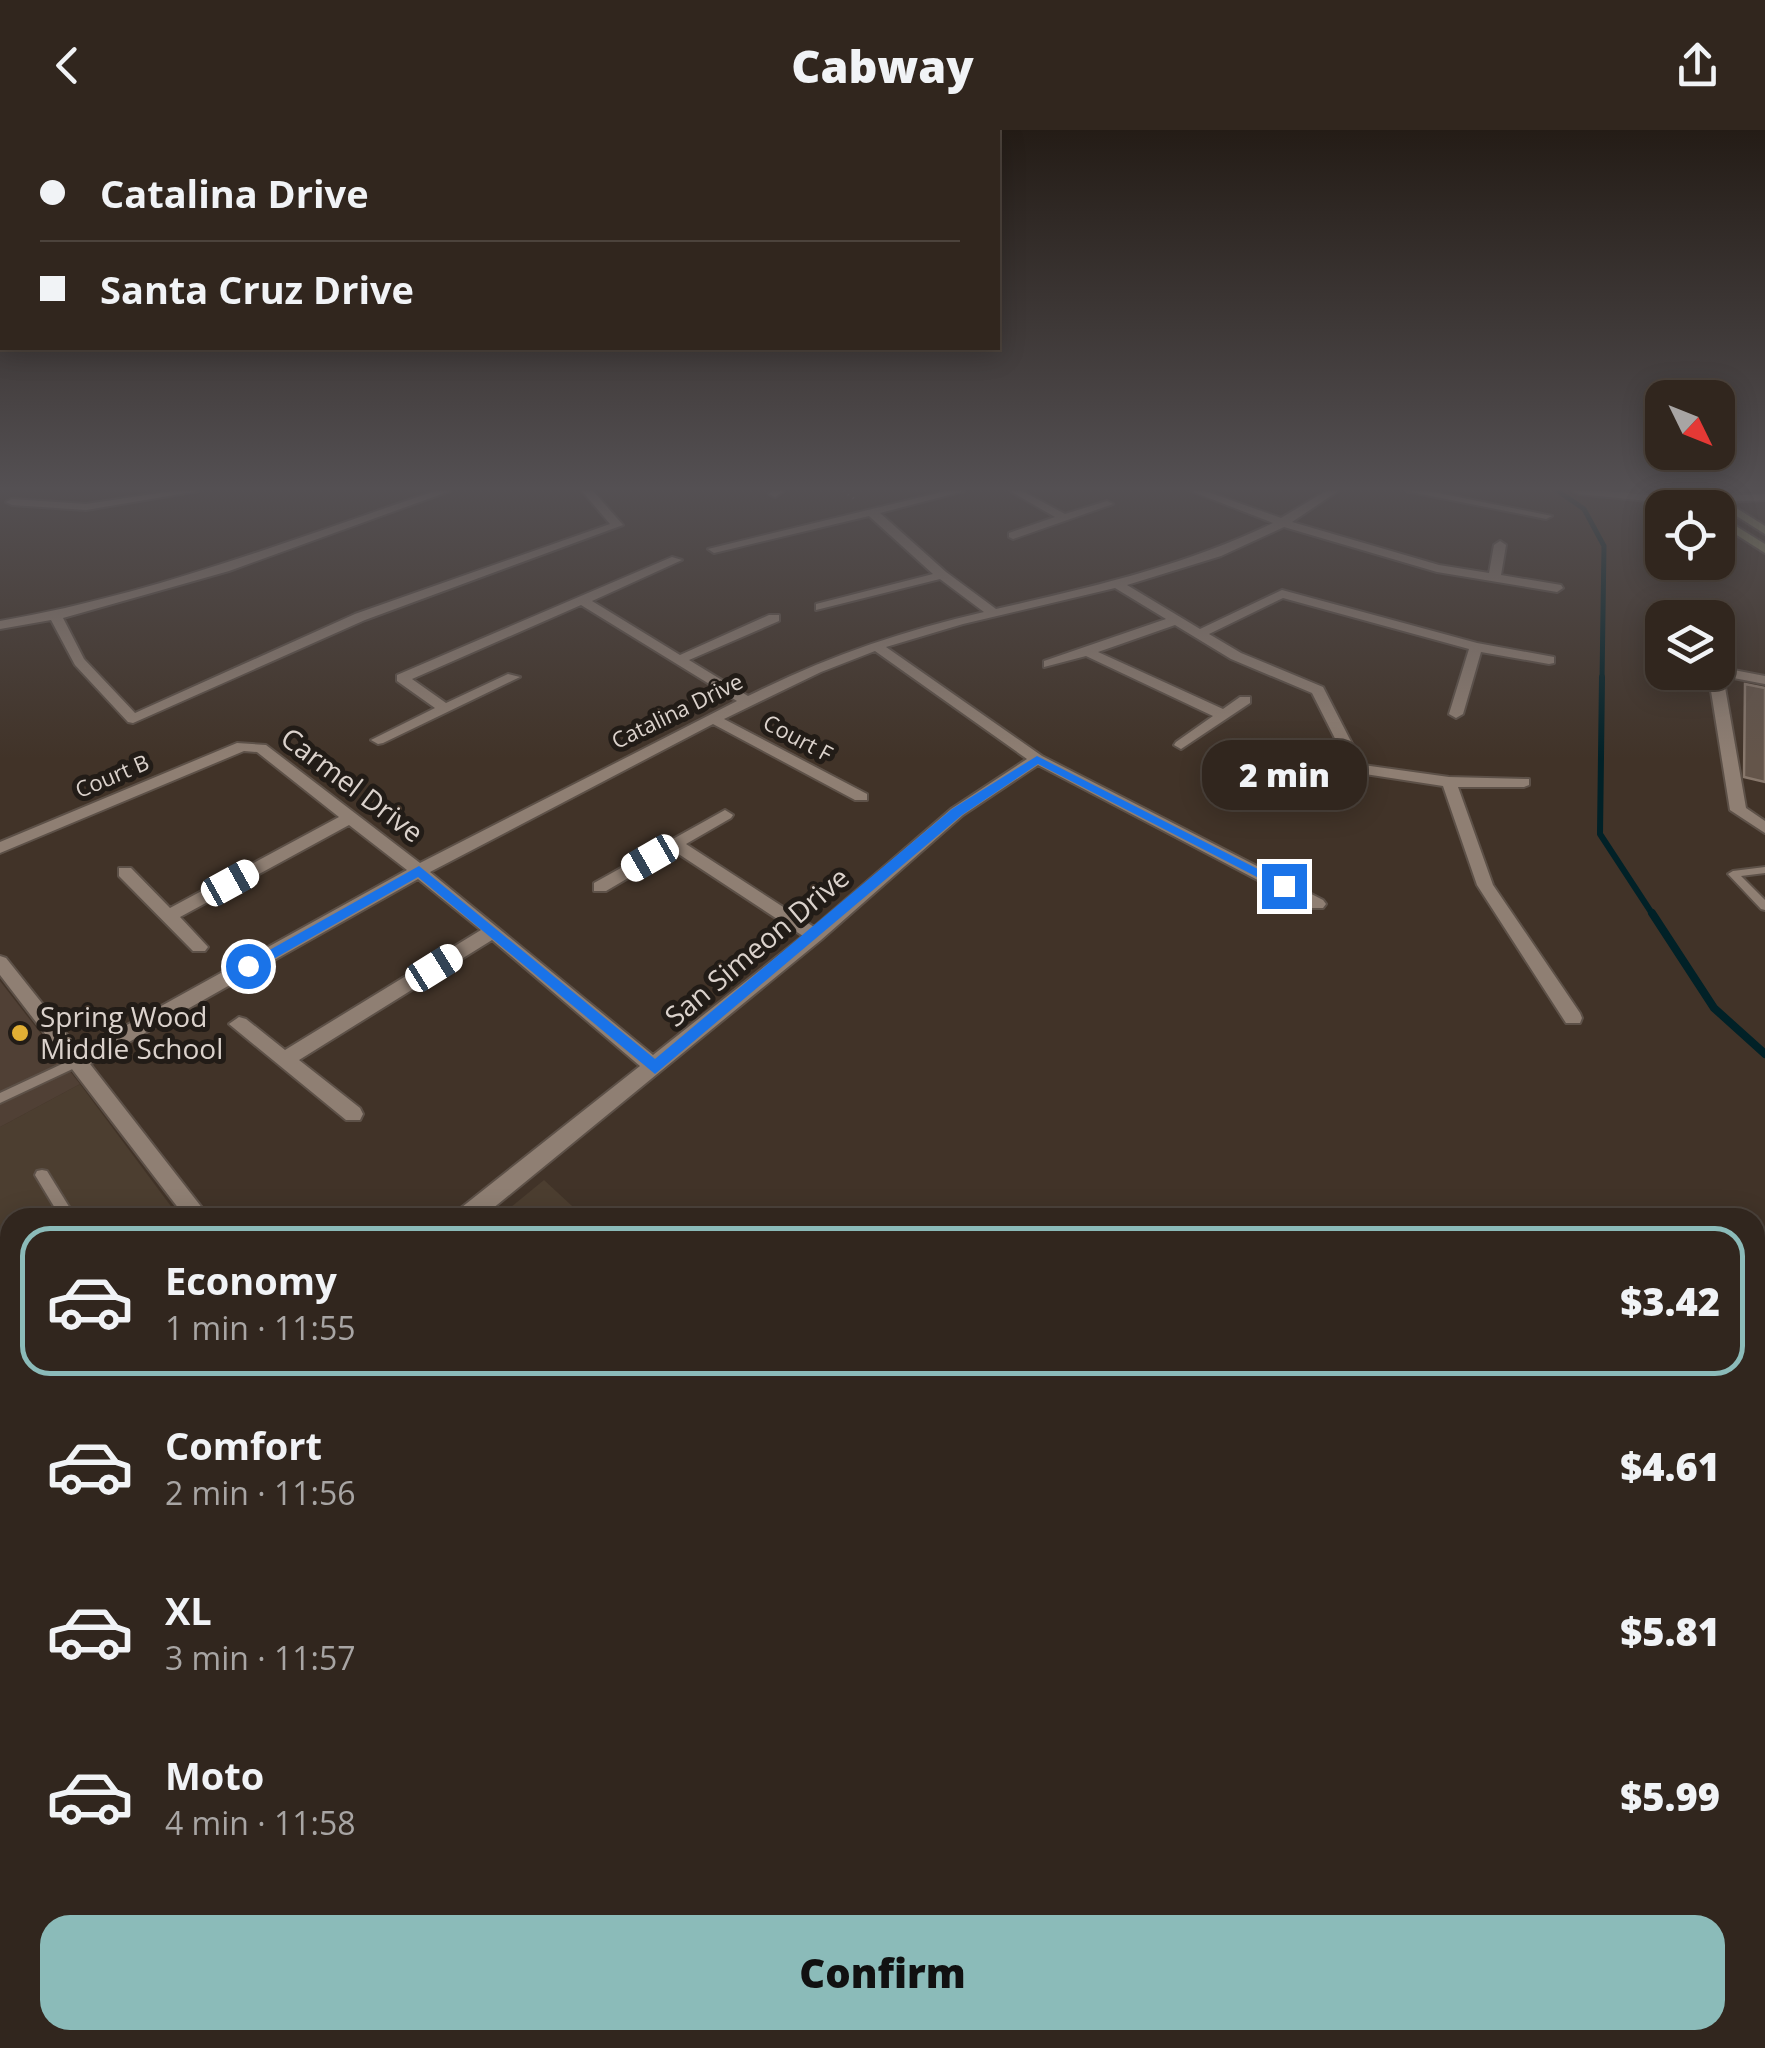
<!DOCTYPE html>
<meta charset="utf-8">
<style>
:root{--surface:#31261e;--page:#392e27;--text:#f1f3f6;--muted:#a8a5a4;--line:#4c433c;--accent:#8bbbb9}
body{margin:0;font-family:"Open Sans",sans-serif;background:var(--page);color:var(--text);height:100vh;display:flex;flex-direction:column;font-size:38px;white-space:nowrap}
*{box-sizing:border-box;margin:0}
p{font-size:32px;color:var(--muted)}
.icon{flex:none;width:55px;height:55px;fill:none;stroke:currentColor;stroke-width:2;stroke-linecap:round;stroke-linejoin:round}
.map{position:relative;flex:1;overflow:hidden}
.details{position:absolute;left:0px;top:1078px;width:1765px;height:842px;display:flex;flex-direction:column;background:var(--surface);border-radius:30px 30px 0 0;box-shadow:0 5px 25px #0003,0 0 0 2px var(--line)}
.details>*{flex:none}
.banner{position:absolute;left:0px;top:0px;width:1000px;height:220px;box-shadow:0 5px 25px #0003,0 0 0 2px var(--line);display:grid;align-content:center;height:220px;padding:0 40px;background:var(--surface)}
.needle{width:65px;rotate:133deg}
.buttons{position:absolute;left:1645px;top:250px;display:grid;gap:20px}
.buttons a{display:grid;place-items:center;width:90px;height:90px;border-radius:20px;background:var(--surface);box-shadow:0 5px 25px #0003,0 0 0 2px var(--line);font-size:50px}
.end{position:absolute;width:45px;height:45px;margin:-22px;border:12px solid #1a73e8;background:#fff;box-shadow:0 0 0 5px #fff}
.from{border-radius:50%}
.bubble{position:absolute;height:70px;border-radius:30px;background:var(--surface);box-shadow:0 5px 25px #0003,0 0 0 2px var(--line);font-size:32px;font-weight:800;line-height:70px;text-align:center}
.car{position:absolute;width:30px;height:60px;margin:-30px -15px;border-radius:12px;box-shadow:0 0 8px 2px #0007;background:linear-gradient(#fff 24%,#345 0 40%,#fff 0 76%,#345 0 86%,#fff 0)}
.banner b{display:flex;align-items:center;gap:35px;height:95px;font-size:38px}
.banner b+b{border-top:2px solid var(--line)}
.banner i{width:25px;height:25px;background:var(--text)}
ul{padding:18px 0 0;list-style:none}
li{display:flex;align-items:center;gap:30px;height:150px;margin:0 20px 15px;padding:0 20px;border:5px solid transparent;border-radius:30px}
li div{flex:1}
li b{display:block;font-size:38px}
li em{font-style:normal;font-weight:800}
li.active{border-color:var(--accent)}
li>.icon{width:90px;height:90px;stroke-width:1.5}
.button{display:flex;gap:20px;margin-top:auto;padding:20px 40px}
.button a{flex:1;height:115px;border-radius:30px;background:var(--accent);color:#111;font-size:40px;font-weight:800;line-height:115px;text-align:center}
header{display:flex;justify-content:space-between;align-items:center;height:130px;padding:0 40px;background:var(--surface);font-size:45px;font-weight:800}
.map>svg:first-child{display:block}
.commercial{fill:#4c3e30}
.education{fill:#504035}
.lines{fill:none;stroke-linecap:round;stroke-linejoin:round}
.stream-far2{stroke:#012127;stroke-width:5}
.stream-far1{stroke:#012127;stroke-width:6}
.stream{stroke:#012127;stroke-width:8}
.building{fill:#64554a;stroke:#88786c;stroke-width:2.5}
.lane-casing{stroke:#5d5148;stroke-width:4}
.street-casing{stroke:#5d5148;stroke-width:4}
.secondary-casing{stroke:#5d5148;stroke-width:4}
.path-far1{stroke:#877c73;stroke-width:2.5;stroke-dasharray:1 5;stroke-linecap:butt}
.path{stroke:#877c73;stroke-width:6;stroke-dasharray:4 11;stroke-linecap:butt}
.lane{fill:#8f7f73;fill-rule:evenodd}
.street{fill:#8f7f73;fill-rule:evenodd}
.secondary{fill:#95956a;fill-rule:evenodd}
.route{fill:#1a73e8}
.poi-dot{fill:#e2af34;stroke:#221c17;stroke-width:4}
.labels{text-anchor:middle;stroke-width:10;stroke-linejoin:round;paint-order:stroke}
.far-street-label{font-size:22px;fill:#dbd2cc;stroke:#221c17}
.street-label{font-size:28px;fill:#dbd2cc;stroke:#221c17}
.poi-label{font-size:28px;fill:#dbd2cc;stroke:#221c17;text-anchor:start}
</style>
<header><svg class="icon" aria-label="back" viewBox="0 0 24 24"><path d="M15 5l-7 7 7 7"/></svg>Cabway<svg class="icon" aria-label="share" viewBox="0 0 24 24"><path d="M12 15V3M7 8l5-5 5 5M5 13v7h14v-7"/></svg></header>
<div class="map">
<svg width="1765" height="1918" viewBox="0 0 1765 1918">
<rect width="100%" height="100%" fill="#413328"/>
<g class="commercial">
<polygon points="80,954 179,1087 10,1088 10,1910 800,1910 805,1918 0,1918 0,997"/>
<polygon points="544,1050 584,1087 499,1087"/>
<polygon points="832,1910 1435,1910 1443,1918 838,1918"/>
</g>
<polygon class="education" points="0,851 80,954 0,997"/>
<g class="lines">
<polyline class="stream-far2" points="1558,361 1584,379 1604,416 1602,550"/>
<polyline class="stream-far1" points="1602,547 1600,704 1653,785"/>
<polyline class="stream" points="1652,783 1714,878 1765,924"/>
</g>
<polygon class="building" points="1745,554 1765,558 1765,652 1744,647"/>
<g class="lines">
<g class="lane-casing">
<g id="lane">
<polygon points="1765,737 1765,743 1741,746 1765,770 1765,780 1761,779 1728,744 1733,741"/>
<polygon points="77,927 83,932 81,935 0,973 0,963"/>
<polygon points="42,1040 47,1041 76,1088 61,1088 35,1045 37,1041"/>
<polygon points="1765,1637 1765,1655 1755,1658 1755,1640"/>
<polygon points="10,1731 10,1751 0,1754 0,1734"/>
<polygon points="10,1775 10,1836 7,1842 0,1845 0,1785 3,1778"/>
<polygon points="168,1910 190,1910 189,1918 167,1918"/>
<polygon points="276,1910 301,1910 303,1915 301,1918 272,1918"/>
<rect x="400" y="1910" width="22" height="8"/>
<polygon points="631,1910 653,1910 655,1918 633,1918"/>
<polygon points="878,1910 902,1910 898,1918 874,1918"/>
</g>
</g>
<g class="street-casing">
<g id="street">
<polygon points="173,361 198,361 86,380 12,375 6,372 12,369 86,374"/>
<path d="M 435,361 L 450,361 L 229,441 L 63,488 L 84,529 L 135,583 L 355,484 L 610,394 L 582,361 L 593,361 L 623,395 L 365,490 L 133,593 L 128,592 L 75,535 L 51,490 L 0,499 L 0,491 C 150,465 291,410 435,361 Z"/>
<polygon points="772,361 784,361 775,367 769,364"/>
<path d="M 946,361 L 964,361 L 880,383 L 946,442 L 996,479 C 1092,457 1184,436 1273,393 L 1191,361 L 1205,361 L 1281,388 L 1326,361 L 1338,361 L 1292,392 L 1439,435 L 1489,443 L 1494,415 L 1500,411 L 1506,415 L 1501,445 L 1561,455 L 1563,458 L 1557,462 L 1437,442 L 1284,397 L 1221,426 L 1127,455 L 1200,499 L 1282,460 L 1477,513 L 1554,527 L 1554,533 L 1549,534 L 1481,522 L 1463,584 L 1456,588 L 1449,584 L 1469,519 L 1283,468 L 1209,504 L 1241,523 L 1323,557 L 1363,635 L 1449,647 L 1529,649 L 1529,655 L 1524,657 L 1458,657 L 1493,755 L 1580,883 L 1582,888 L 1580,893 L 1566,893 L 1477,755 L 1443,656 L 1352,642 L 1312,563 L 1231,529 L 1175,495 L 1098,522 L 1223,579 L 1240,567 L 1250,567 L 1250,573 L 1181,619 L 1174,615 L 1176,612 L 1213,586 L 1086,526 L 1044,537 L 1044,531 L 1166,489 L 1115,458 L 963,494 L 886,517 L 1042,626 L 1323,770 L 1326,774 L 1323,778 L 1311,778 L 1038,635 L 963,685 L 821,810 L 481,1088 L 454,1088 L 457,1081 L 640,936 L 492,810 L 299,930 L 360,978 L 363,984 L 360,990 L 346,990 L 229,894 L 239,887 L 246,889 L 285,920 L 481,800 L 418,749 L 90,934 L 210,1088 L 186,1088 L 0,845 L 0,826 L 6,828 L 80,921 L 407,740 L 349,695 L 180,787 L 208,817 L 205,821 L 193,821 L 119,746 L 119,738 L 131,738 L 170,778 L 339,687 L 257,622 L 244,621 L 0,723 L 0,712 L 237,613 L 266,615 L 420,733 L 737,571 L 581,475 L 412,549 L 446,573 L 508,544 L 520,547 L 383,613 L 378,614 L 371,610 L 435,578 L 397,551 L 397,545 L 672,427 L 682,430 L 592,471 L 680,525 L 769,485 L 779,485 L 779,491 L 689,530 L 748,566 C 824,528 901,501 984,482 L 940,449 L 816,480 L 816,474 L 933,444 L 869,386 L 714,423 L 708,419 ZM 875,521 L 1027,629 L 951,679 L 814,797 L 686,714 L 731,688 L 733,685 L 725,680 L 594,753 L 594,761 L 606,761 L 674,721 L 803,806 L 653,925 L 430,742 L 713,594 L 855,670 L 867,670 L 867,664 L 724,589 L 821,542 Z"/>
<polygon points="1010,361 1022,361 1065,384 1107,371 1113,374 1013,409 1009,407 1009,403 1055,387"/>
<polygon points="1406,361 1428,361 1552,386 1546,389"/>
<polygon points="1573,361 1607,361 1677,368 1765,364 1765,370 1677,374 1579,364"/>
<polygon points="1718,537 1765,546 1765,554 1723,546 1746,678 1765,691 1765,703 1730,680 1708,542 1718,542"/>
<polygon points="801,1910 837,1910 840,1918 804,1918"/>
</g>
</g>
<g class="secondary-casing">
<g id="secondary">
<polygon points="1672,361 1685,361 1707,378 1694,378"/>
<polygon points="1697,361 1709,361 1765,396 1765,404"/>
<polygon points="1718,385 1765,414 1765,423 1718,393"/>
</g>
</g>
<polyline class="path-far1" points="843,361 856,370"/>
<g class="path">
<polyline points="1755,1851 1765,1848"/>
<polyline points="1558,1918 1612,1910"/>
</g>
<use href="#lane" class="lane"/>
<use href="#street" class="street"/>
<use href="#secondary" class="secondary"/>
</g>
<linearGradient id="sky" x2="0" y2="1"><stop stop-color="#241c16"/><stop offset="0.57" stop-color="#545053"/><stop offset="1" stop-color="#545053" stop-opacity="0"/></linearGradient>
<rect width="1765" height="629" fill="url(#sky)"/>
<polygon class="route" points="1037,626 1291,756 1280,759 1038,634 962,685 655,944 418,747 254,840 241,836 419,736 655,929 952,679"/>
<circle class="poi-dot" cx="20" cy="903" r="10"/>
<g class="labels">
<g class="far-street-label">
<text transform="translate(677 581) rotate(-26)" y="8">Catalina Drive</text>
<text transform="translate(798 608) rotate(28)" y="8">Court F</text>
<text transform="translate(112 646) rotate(-23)" y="8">Court B</text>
</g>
<g class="street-label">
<text transform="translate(352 655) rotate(37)" y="10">Carmel Drive</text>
<text transform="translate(757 817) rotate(-40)" y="10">San Simeon Drive</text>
</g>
<g class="poi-label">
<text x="40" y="897">Spring Wood<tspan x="40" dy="32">Middle School</tspan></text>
</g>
</g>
</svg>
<div class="buttons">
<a><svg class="needle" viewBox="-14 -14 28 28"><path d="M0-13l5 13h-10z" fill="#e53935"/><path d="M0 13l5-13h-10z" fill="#a8a5a4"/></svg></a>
<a><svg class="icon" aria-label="locate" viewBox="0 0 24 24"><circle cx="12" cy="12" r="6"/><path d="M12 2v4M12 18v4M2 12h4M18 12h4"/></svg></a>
<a><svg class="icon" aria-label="layers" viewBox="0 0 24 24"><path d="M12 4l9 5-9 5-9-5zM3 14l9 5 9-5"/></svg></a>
</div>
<i class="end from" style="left:248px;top:836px"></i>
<i class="end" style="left:1284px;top:756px"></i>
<div class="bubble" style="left:1202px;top:610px;width:165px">2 min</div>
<i class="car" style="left:650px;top:728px;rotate:240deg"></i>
<i class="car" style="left:230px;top:753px;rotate:61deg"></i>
<i class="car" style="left:434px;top:838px;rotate:58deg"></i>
<div class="banner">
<b><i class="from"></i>Catalina Drive</b>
<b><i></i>Santa Cruz Drive</b>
</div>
<section class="details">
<ul>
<li class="active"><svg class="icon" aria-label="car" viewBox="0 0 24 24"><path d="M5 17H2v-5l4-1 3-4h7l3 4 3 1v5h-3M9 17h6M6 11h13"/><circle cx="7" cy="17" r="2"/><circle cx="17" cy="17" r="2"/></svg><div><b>Economy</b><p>1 min · 11:55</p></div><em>$3.42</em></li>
<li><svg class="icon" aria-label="car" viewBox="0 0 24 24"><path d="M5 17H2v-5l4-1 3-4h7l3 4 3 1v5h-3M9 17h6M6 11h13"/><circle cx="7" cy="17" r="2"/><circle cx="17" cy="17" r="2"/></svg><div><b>Comfort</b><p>2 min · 11:56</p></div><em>$4.61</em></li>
<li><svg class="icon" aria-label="car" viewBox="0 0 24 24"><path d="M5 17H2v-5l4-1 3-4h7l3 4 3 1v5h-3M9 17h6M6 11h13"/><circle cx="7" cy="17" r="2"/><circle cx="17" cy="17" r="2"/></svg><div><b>XL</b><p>3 min · 11:57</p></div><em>$5.81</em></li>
<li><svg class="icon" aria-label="car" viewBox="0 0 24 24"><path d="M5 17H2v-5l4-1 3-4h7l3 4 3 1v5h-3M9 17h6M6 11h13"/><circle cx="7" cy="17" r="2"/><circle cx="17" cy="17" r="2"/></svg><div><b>Moto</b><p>4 min · 11:58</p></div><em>$5.99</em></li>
</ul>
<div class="button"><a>Confirm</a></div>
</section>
</div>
